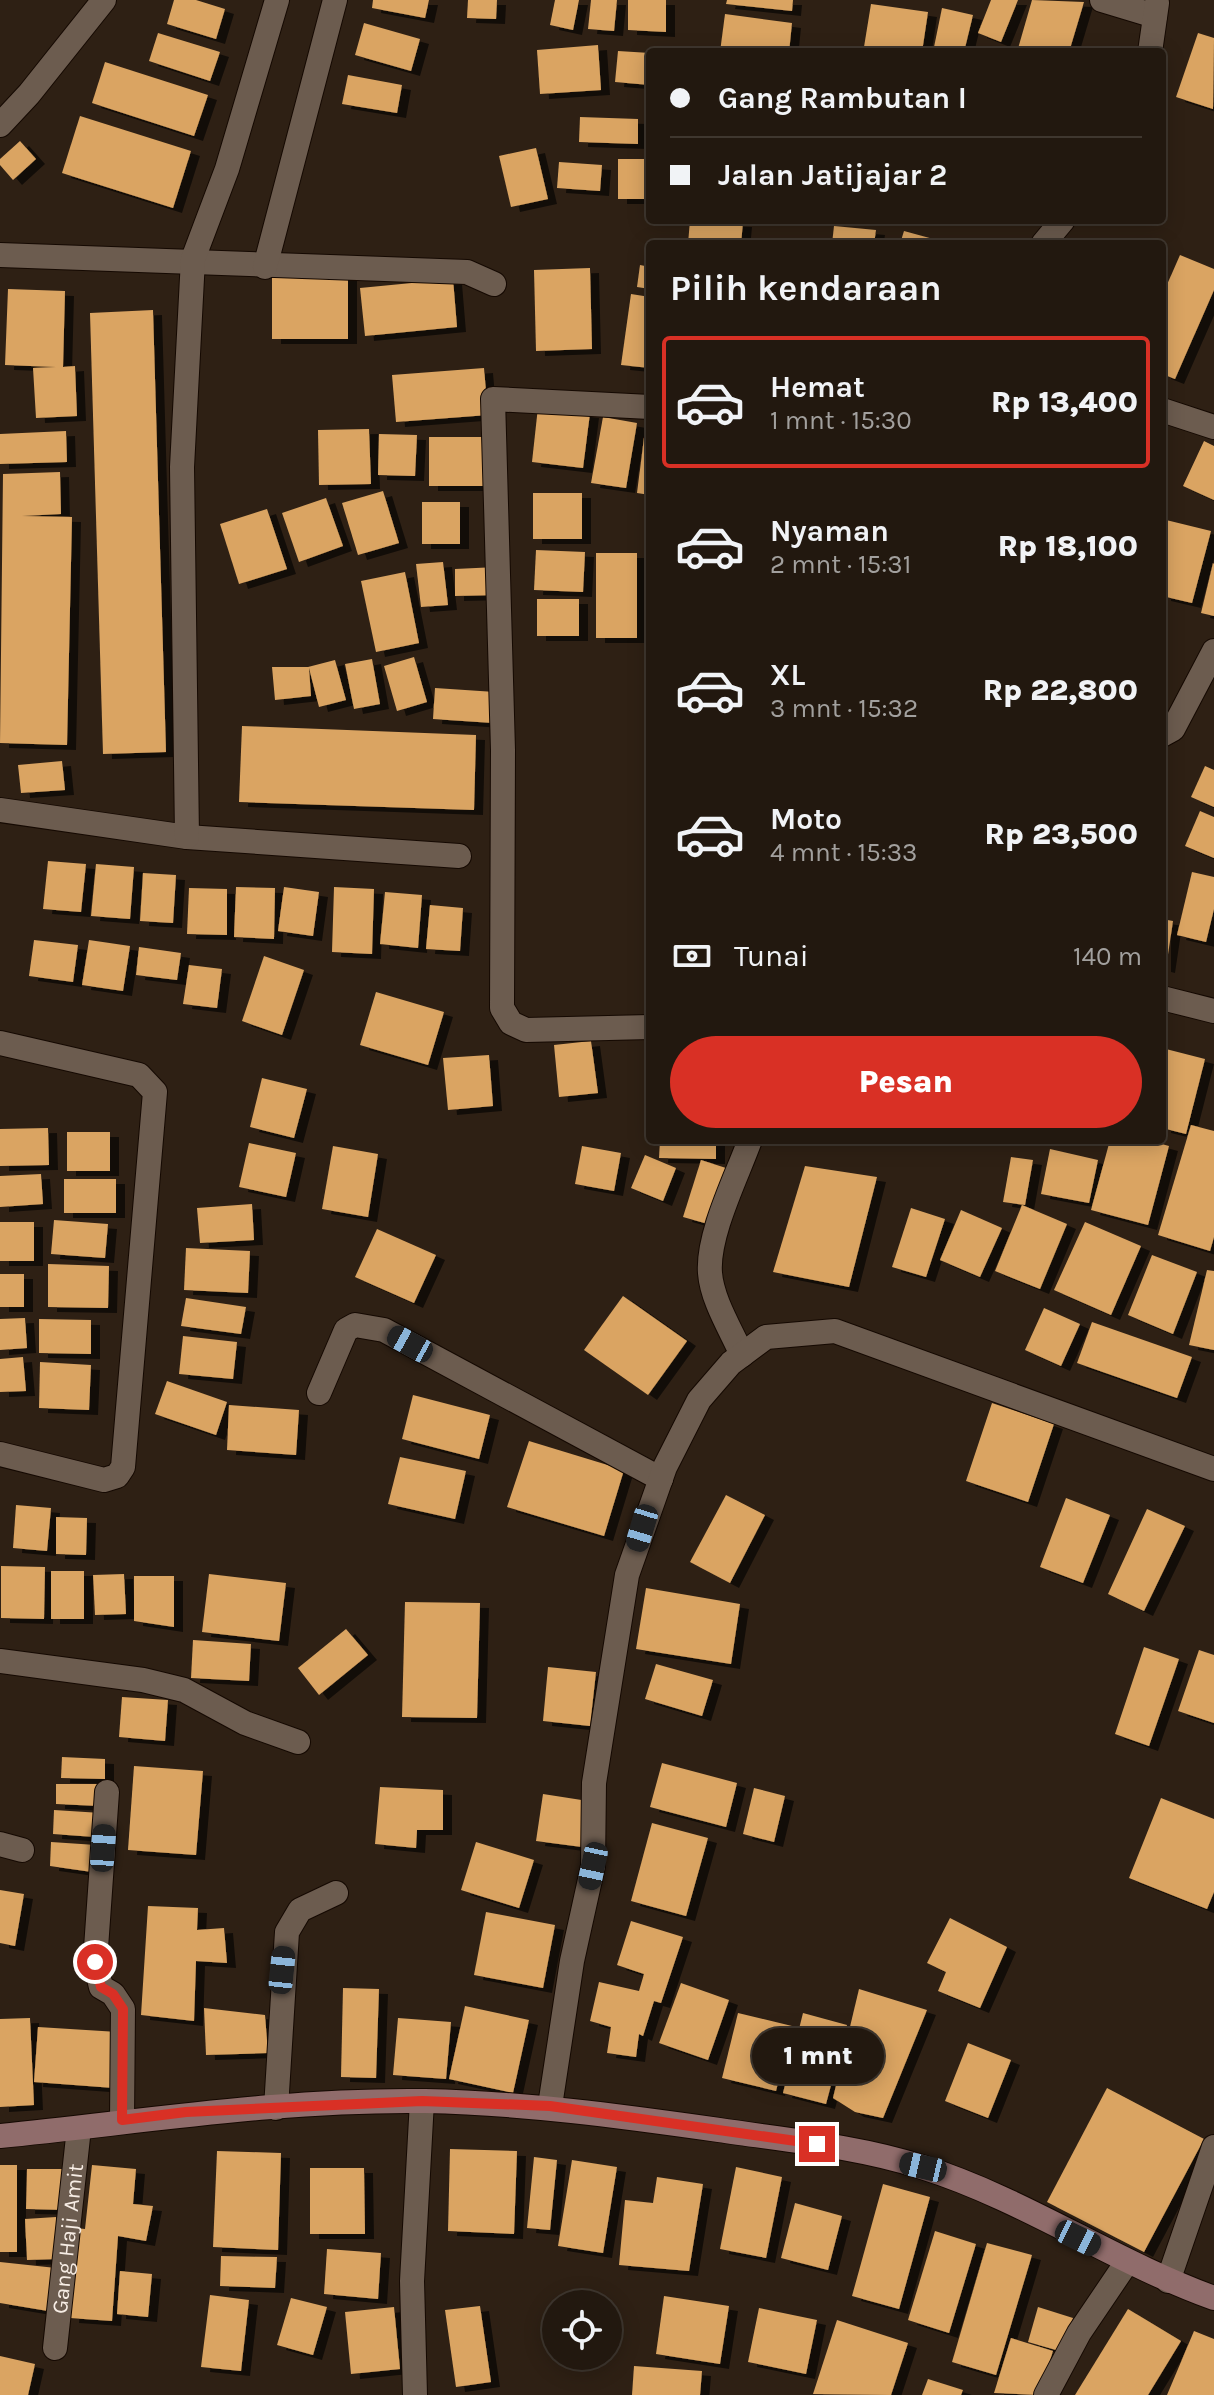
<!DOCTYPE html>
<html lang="id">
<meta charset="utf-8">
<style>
:root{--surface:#22180f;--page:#2a2118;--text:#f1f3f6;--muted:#a2a09e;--line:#3f372f;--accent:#d93025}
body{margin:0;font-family:Karla,sans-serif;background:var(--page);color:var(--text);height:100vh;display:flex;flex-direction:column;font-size:30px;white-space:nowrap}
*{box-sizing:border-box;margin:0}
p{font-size:26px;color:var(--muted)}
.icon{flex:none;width:44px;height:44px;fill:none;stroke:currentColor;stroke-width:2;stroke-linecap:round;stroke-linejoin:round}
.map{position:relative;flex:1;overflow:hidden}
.side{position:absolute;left:646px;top:240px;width:520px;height:904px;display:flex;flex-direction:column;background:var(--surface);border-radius:8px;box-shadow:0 4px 20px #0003,0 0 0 2px var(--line)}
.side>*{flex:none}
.guide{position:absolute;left:646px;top:48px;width:520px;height:176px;border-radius:8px;box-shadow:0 4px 20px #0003,0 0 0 2px var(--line);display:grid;align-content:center;height:176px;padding:0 24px;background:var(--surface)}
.controls{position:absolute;left:542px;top:2290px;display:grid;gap:16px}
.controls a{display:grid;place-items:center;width:80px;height:80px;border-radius:50%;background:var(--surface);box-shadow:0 4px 20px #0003,0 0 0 2px var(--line);font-size:40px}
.end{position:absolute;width:36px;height:36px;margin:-18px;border:10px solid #d93025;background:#fff;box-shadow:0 0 0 4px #fff}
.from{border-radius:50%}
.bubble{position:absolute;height:56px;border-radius:28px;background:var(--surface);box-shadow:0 4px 20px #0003,0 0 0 2px var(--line);font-size:26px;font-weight:800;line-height:56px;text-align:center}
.car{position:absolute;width:24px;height:48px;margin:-24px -12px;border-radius:10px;box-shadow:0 0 6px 2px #0007;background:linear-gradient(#222 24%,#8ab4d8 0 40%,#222 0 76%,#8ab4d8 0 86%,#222 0)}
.guide b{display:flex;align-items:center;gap:28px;height:76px;font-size:30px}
.guide b+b{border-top:2px solid var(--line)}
.guide i{width:20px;height:20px;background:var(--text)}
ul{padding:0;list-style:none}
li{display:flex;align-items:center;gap:24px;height:132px;margin:0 16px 12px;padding:0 8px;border:4px solid transparent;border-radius:8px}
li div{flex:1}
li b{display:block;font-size:30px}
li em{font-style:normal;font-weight:800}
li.on{border-color:var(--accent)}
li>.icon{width:72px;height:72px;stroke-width:1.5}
h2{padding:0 24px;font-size:36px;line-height:96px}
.pay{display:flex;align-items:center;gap:20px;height:88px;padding:0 24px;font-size:30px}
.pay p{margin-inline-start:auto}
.action{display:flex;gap:16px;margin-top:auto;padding:16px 24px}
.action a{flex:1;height:92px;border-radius:48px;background:var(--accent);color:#fff;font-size:32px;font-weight:800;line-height:92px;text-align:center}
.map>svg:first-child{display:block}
.building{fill:#daa462;filter:url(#shadow)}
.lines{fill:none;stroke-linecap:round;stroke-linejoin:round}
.street-casing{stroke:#150902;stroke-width:26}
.secondary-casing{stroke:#150902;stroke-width:26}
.street{stroke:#6c5c4f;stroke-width:24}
.secondary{stroke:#906c6b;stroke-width:24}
.route{stroke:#d93025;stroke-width:10}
.labels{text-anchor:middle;stroke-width:8;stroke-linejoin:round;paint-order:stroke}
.street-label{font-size:22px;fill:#f7ede5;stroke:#110b06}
</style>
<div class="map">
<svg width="1214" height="2395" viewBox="0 0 1214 2395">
<defs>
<filter id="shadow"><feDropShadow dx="9" dy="5" stdDeviation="0" flood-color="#0009"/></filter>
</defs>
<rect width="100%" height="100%" fill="#2e2014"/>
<g class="building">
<polygon points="174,0 196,0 225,9 216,39 167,24"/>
<polygon points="373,0 429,0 425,18 372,8"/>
<polygon points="468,0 497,0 496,19 467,18"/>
<polygon points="555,0 579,0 573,30 550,25"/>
<polygon points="591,0 617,0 614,31 588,29"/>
<polygon points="628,0 666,0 666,32 628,30"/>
<polygon points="727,0 793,0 792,11 726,4"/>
<polygon points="991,0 1018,0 1001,42 978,33"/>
<polygon points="1032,0 1084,2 1069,52 1017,52"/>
<polygon points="871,4 928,12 922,52 864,47"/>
<polygon points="942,8 973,15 964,52 933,52"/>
<polygon points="725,14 792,23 789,52 720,52"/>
<polygon points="364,23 420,39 411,71 355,55"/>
<polygon points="158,33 220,52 210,81 149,61"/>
<polygon points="1198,33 1214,38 1213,109 1176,97"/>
<polygon points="598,45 601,90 540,94 537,50"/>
<polygon points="618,51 650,53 650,85 615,82"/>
<polygon points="105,62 208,95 194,136 92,103"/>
<polygon points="348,75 402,85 397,113 342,104"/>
<polygon points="80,116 191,151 173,208 62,173"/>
<polygon points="580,117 638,119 638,144 579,142"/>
<polygon points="20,141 36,159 13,180 0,165 0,159"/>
<polygon points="536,148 548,199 511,207 499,156"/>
<rect x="618" y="159" width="32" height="40"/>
<polygon points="559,162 602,165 600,191 557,188"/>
<polygon points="690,220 743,222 741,244 688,244"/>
<polygon points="834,226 876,230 874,244 832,244"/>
<polygon points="904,231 948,243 948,244 900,244"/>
<polygon points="1180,255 1214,269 1214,290 1175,379 1162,374 1162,296"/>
<polygon points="640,265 650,267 650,289 637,287"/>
<polygon points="590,268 592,349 536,351 534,270"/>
<rect x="272" y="275" width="76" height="64"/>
<polygon points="453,279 457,327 365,336 360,288"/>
<polygon points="8,289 65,291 63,367 75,366 77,416 36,418 33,368 56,367 5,365"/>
<polygon points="631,294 650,297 650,368 621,365"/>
<polygon points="153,310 166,752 103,754 90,313"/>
<polygon points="484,368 488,415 396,422 392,375"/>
<polygon points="648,406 650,406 650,495 637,493"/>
<polygon points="538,407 590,413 583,468 532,462"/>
<polygon points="603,417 637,423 626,488 591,483"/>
<polygon points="369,429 371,484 319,485 318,430"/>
<polygon points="66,431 67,462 0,464 0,434"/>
<polygon points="379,434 417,435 415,476 378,475"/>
<rect x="429" y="437" width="59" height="49"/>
<polygon points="1204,441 1214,446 1214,500 1183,486"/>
<polygon points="60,472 61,514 22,516 72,517 67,745 0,743 3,474"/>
<polygon points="383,491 399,543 358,555 342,503"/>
<rect x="533" y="493" width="49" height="46"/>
<polygon points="326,498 343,546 299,562 282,513"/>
<rect x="422" y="502" width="38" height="42"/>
<polygon points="267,509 287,569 239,584 220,524"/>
<polygon points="1162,519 1211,531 1192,603 1162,596"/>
<polygon points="536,550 585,552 583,592 534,590"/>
<rect x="596" y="553" width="41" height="85"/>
<polygon points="443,562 448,605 421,607 416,564"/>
<polygon points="1213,563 1214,564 1214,616 1201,613"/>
<polygon points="497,567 498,595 455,596 455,569"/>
<polygon points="405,572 419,643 376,652 361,581"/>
<rect x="537" y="599" width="42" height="37"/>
<polygon points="414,657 427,702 397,711 384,666"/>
<polygon points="372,659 380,704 354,709 345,664"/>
<polygon points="335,660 346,700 319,707 309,668 311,696 275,700 272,667 308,667"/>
<polygon points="435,688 495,692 493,723 433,719"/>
<polygon points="242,726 476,735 474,810 239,802"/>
<polygon points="62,761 65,790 21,793 18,765"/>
<polygon points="1205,766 1214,770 1214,807 1191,797"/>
<polygon points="1200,811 1214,817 1214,858 1185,846"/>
<polygon points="48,861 86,864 81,912 43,909"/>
<polygon points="96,864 134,867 130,919 91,916"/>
<polygon points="1192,872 1214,877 1214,909 1206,942 1177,935"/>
<polygon points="143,873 176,875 173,923 140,921"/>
<polygon points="236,887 275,888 274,939 234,937"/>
<polygon points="284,887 319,892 313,936 278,931"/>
<polygon points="334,887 374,889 372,954 332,952"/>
<polygon points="189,888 227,889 227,935 187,934"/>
<polygon points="385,892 422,895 418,948 380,944"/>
<polygon points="430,905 463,908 460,951 426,949"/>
<polygon points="1162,919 1173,921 1166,968 1162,967"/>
<polygon points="34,940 78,945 73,982 29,976"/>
<polygon points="89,940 130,946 123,991 82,985"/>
<polygon points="139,947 181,953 177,980 136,975"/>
<polygon points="264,956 304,970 282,1035 242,1021"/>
<polygon points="189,965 222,969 217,1008 183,1004"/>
<polygon points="376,992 444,1012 428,1065 360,1045"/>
<polygon points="591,1041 598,1093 559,1097 554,1045"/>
<polygon points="1162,1048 1205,1059 1186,1134 1162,1128"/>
<polygon points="489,1055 493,1106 448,1110 443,1058"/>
<polygon points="262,1078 307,1089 294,1138 250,1127"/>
<polygon points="1191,1125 1214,1131 1214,1237 1210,1251 1158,1235"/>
<polygon points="48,1128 49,1165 0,1166 0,1129"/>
<rect x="67" y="1132" width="43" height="39"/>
<polygon points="660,1140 716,1140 716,1159 659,1158"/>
<polygon points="1110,1140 1147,1140 1169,1146 1148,1225 1091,1210"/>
<polygon points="249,1143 296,1153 286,1197 239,1187"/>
<polygon points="333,1146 378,1154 368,1217 322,1209"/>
<polygon points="582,1146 621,1153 614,1191 575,1184"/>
<polygon points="1050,1149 1098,1160 1089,1203 1041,1194"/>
<polygon points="645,1155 676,1168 663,1201 631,1188"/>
<polygon points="1011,1157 1033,1160 1025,1205 1003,1202"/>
<polygon points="701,1160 726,1168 708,1224 683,1217"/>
<polygon points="805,1166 877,1177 849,1287 773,1272"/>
<polygon points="41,1174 43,1204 0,1207 0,1176"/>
<rect x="64" y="1179" width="52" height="34"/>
<polygon points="252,1204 254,1240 200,1243 197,1208"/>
<polygon points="1022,1205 1067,1224 1040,1289 995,1271"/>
<polygon points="911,1208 945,1219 926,1277 892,1267"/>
<polygon points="961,1210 1002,1228 980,1277 940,1260"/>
<polygon points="54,1220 108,1224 105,1258 51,1254"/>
<rect x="0" y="1222" width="34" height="39"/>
<polygon points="1085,1222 1141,1246 1111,1315 1054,1290"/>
<polygon points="377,1229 436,1255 414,1303 355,1277"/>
<polygon points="186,1248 250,1251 248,1293 184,1290"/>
<polygon points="1152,1255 1197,1272 1173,1334 1128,1315"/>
<polygon points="48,1264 109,1266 108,1308 48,1307"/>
<polygon points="1207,1270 1214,1271 1214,1350 1189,1345"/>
<rect x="0" y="1274" width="24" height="33"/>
<polygon points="623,1296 687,1341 648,1395 584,1350"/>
<polygon points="186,1298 246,1307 241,1334 181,1326"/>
<polygon points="1044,1308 1080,1324 1061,1366 1025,1350"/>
<polygon points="25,1318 27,1348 0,1350 0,1319"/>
<polygon points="39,1319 91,1320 91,1354 39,1353"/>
<polygon points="1092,1322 1192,1357 1177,1398 1077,1363"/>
<polygon points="183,1336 237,1342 233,1379 179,1374"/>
<polygon points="23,1357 26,1391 0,1392 0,1359"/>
<polygon points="40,1362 91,1365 89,1410 39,1408"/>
<polygon points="167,1381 227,1402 216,1435 155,1414"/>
<polygon points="413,1395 490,1415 479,1459 402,1439"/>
<polygon points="992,1403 1054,1424 1028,1502 966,1481"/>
<polygon points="229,1405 299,1410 296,1455 227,1450"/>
<polygon points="529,1441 624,1470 604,1536 507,1507"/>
<polygon points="400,1457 466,1471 455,1519 388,1504"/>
<polygon points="726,1495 765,1515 730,1583 690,1562"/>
<polygon points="1066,1498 1110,1515 1083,1583 1040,1567"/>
<polygon points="16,1505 51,1508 47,1551 13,1548"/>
<polygon points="1147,1509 1185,1526 1144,1611 1108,1594"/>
<polygon points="56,1517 87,1518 86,1555 56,1554"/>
<polygon points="1,1566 45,1567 44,1619 1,1618"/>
<rect x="51" y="1571" width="33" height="48"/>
<polygon points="124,1574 126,1614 95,1615 93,1575"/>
<polygon points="209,1574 286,1583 279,1641 202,1632"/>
<polygon points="134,1576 174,1576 174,1627 134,1621"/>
<polygon points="646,1588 740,1604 731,1664 636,1649"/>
<polygon points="405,1602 480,1603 477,1718 402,1717"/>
<polygon points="346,1629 368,1655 319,1695 298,1668"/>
<polygon points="193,1640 251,1644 249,1681 191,1678"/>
<polygon points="1144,1647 1179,1659 1149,1746 1115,1734"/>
<polygon points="1199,1650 1214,1655 1214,1723 1178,1711"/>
<polygon points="656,1664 713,1680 702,1716 645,1699"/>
<polygon points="548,1667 596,1672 590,1726 543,1721"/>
<polygon points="122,1697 168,1700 165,1741 119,1737"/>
<polygon points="62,1757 105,1759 105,1779 61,1778"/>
<polygon points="662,1763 737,1783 726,1827 650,1807"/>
<polygon points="134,1766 203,1771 196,1855 128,1850"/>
<polygon points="56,1784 99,1784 99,1806 56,1804"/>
<polygon points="380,1787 443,1790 443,1830 417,1830 416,1848 375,1844"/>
<polygon points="754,1788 785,1796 774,1842 743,1834"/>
<polygon points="543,1794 588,1801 582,1847 536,1841"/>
<polygon points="1161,1798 1214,1819 1214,1892 1207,1909 1129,1878"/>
<polygon points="54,1810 101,1813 95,1837 53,1834"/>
<polygon points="652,1823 708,1838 686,1916 631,1901"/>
<polygon points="51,1842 96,1845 92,1872 50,1866"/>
<polygon points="476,1842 534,1860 519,1908 461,1890"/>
<polygon points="0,1890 24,1894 15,1946 0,1943"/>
<polygon points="148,1906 198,1908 197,1930 224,1928 227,1963 196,1961 194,2021 141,2015"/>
<polygon points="486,1912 555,1925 543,1988 474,1975"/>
<polygon points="950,1918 1007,1947 980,2008 938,1991 946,1972 927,1963"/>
<polygon points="631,1921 683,1937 661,2003 654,2001 643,2036 639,2034 636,2057 607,2053 611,2027 590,2021 599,1982 639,1991 644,1974 617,1965"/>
<polygon points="681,1983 729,2000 708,2060 659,2043"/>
<polygon points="343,1988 379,1989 376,2078 341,2077"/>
<polygon points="859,1989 927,2010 883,2118 855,2112 833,2098"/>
<polygon points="465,2006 529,2020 513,2093 449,2079"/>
<polygon points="204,2008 265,2015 268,2053 206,2055"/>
<polygon points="738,2013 792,2026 776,2091 722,2078"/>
<polygon points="803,2013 847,2025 826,2104 783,2093"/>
<polygon points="30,2018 34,2105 0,2107 0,2019"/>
<polygon points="398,2018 451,2022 446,2079 393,2075"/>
<polygon points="38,2027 118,2032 114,2088 34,2082"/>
<polygon points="968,2043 1011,2060 988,2118 945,2101"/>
<polygon points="1107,2088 1204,2139 1144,2252 1047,2202"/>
<polygon points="450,2149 517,2151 514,2234 448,2231"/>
<polygon points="217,2151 281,2153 278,2250 213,2247"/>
<polygon points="534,2157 557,2160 550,2230 527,2228"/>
<polygon points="572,2160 617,2167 603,2253 558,2246"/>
<rect x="0" y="2165" width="17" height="87"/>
<polygon points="92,2165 136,2169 133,2204 153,2206 146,2241 118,2236 112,2321 70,2318 76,2228 85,2229"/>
<polygon points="736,2167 782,2177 766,2258 720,2249"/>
<polygon points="310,2168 364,2168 365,2234 310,2234"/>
<polygon points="27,2169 67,2169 66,2210 26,2209"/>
<polygon points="657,2177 703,2184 689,2271 619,2265 625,2200 653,2203"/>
<polygon points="883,2184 930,2197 899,2309 852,2296"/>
<polygon points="795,2203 842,2216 828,2270 781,2258"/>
<polygon points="56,2217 58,2259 27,2260 25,2219"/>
<polygon points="935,2231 976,2244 949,2333 908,2320"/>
<polygon points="987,2243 1032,2255 996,2375 952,2362"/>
<polygon points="327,2249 381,2253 378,2299 324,2294"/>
<polygon points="221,2256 277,2257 275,2288 220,2286"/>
<polygon points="0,2262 56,2268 48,2311 0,2303"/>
<polygon points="120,2271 152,2274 148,2317 117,2314"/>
<polygon points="210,2295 249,2300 241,2371 201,2367"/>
<polygon points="664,2296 729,2306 720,2364 656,2354"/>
<polygon points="291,2298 327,2307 313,2355 277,2345"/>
<polygon points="480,2306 491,2382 456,2387 445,2310"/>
<polygon points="394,2307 400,2369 351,2374 345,2312"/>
<polygon points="1038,2307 1073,2318 1063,2352 1028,2342"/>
<polygon points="759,2308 817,2320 806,2374 748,2362"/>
<polygon points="1128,2309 1181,2341 1148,2395 1075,2395"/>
<polygon points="837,2320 908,2343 891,2395 813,2394"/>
<polygon points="1194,2331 1214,2339 1214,2395 1167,2395"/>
<polygon points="1011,2338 1053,2351 1039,2395 994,2393"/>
<polygon points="0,2356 35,2364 28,2395 0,2395"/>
<polygon points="634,2366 702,2371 700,2395 632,2395"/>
<polygon points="928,2379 963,2390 961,2395 922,2395"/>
</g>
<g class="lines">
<g class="street-casing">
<g id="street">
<polyline points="1102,0 1155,16"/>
<polyline points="1150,52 1157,3"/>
<polyline points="0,125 29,94 104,0"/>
<polyline points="1043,244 1063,220"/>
<polyline points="0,255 467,272 494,284"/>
<polyline points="265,267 335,0"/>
<polyline points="650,407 493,399 503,750 502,1008 511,1023 526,1030 650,1027"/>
<polyline points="1162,410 1214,427"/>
<polyline points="1162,735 1173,729 1214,651"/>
<polyline points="0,810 187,837 459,856"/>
<polyline points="187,837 182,467 193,259 227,169 277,0"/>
<polyline points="1162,998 1214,1011"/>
<polyline points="0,1043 139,1075 155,1092 123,1467 117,1476 104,1480 0,1454"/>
<path d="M 742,1355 C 731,1330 712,1300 710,1273 C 707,1235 737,1176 750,1140"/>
<polyline points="319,1393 346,1330 355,1325 384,1330 661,1479"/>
<polyline points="0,1661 143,1680 184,1690 245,1723 298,1742"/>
<polyline points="107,1792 95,1962 101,1987 113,1994 123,2009 122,2120"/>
<polyline points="0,1844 22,1850"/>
<polyline points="550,2106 572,1961 593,1866 594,1783 627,1575 665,1467 699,1400 731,1363 766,1337 835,1331 1214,1469"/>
<polyline points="276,2108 287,1932 300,1910 336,1893"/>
<polyline points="1168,2281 1214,2147"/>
<path id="s1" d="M 55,2348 L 79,2128"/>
<polyline points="415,2395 412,2281 422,2101"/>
<polyline points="1046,2395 1079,2333 1127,2262"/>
</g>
</g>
<g class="secondary-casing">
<path id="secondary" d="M 0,2136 C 141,2122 282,2099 425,2101 C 524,2103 620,2116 719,2130 C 786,2140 857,2146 922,2167 C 1024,2199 1114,2262 1214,2298"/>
</g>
<use href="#street" class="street"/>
<use href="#secondary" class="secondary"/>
</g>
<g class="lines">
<polyline class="route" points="95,1962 101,1987 113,1994 123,2009 122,2120 186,2112 422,2101 550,2106 817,2144"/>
</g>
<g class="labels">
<g class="street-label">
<text dy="8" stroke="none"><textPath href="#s1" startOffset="110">Gang Haji Amit</textPath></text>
</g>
</g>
</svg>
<div class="controls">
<a><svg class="icon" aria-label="locate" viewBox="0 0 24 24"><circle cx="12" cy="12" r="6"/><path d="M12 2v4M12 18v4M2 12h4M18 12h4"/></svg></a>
</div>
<i class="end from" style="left:95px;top:1962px"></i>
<i class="end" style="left:817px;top:2144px"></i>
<div class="bubble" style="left:752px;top:2028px;width:132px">1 mnt</div>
<i class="car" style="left:410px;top:1344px;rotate:299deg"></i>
<i class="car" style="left:642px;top:1528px;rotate:197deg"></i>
<i class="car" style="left:103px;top:1848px;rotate:4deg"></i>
<i class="car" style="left:593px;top:1866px;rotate:192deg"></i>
<i class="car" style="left:282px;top:1970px;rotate:6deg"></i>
<i class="car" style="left:923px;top:2167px;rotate:283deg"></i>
<i class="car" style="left:1078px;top:2238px;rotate:116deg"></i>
<div class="guide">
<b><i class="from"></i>Gang Rambutan I</b>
<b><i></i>Jalan Jatijajar 2</b>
</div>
<section class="side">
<h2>Pilih kendaraan</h2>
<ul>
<li class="on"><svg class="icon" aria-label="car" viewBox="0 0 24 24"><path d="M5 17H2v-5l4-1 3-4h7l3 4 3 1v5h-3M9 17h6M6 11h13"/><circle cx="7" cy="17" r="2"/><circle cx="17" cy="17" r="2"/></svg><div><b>Hemat</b><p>1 mnt · 15:30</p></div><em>Rp 13,400</em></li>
<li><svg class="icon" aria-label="car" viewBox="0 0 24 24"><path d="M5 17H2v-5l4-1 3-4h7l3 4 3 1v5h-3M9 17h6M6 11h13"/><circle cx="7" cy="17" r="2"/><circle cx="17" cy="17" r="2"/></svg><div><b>Nyaman</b><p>2 mnt · 15:31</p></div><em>Rp 18,100</em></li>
<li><svg class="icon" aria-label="car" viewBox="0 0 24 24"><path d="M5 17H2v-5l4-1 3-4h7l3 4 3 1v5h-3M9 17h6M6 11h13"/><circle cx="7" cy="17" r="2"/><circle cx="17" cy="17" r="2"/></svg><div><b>XL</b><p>3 mnt · 15:32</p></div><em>Rp 22,800</em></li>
<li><svg class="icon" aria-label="car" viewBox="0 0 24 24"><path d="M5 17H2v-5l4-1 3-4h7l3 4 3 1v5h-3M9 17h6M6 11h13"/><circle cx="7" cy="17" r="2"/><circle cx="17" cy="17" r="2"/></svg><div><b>Moto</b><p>4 mnt · 15:33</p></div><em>Rp 23,500</em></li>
</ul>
<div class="pay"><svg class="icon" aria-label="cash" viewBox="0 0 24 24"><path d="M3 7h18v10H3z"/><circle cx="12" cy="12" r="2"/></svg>Tunai<p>140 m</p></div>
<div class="action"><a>Pesan</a></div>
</section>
</div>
